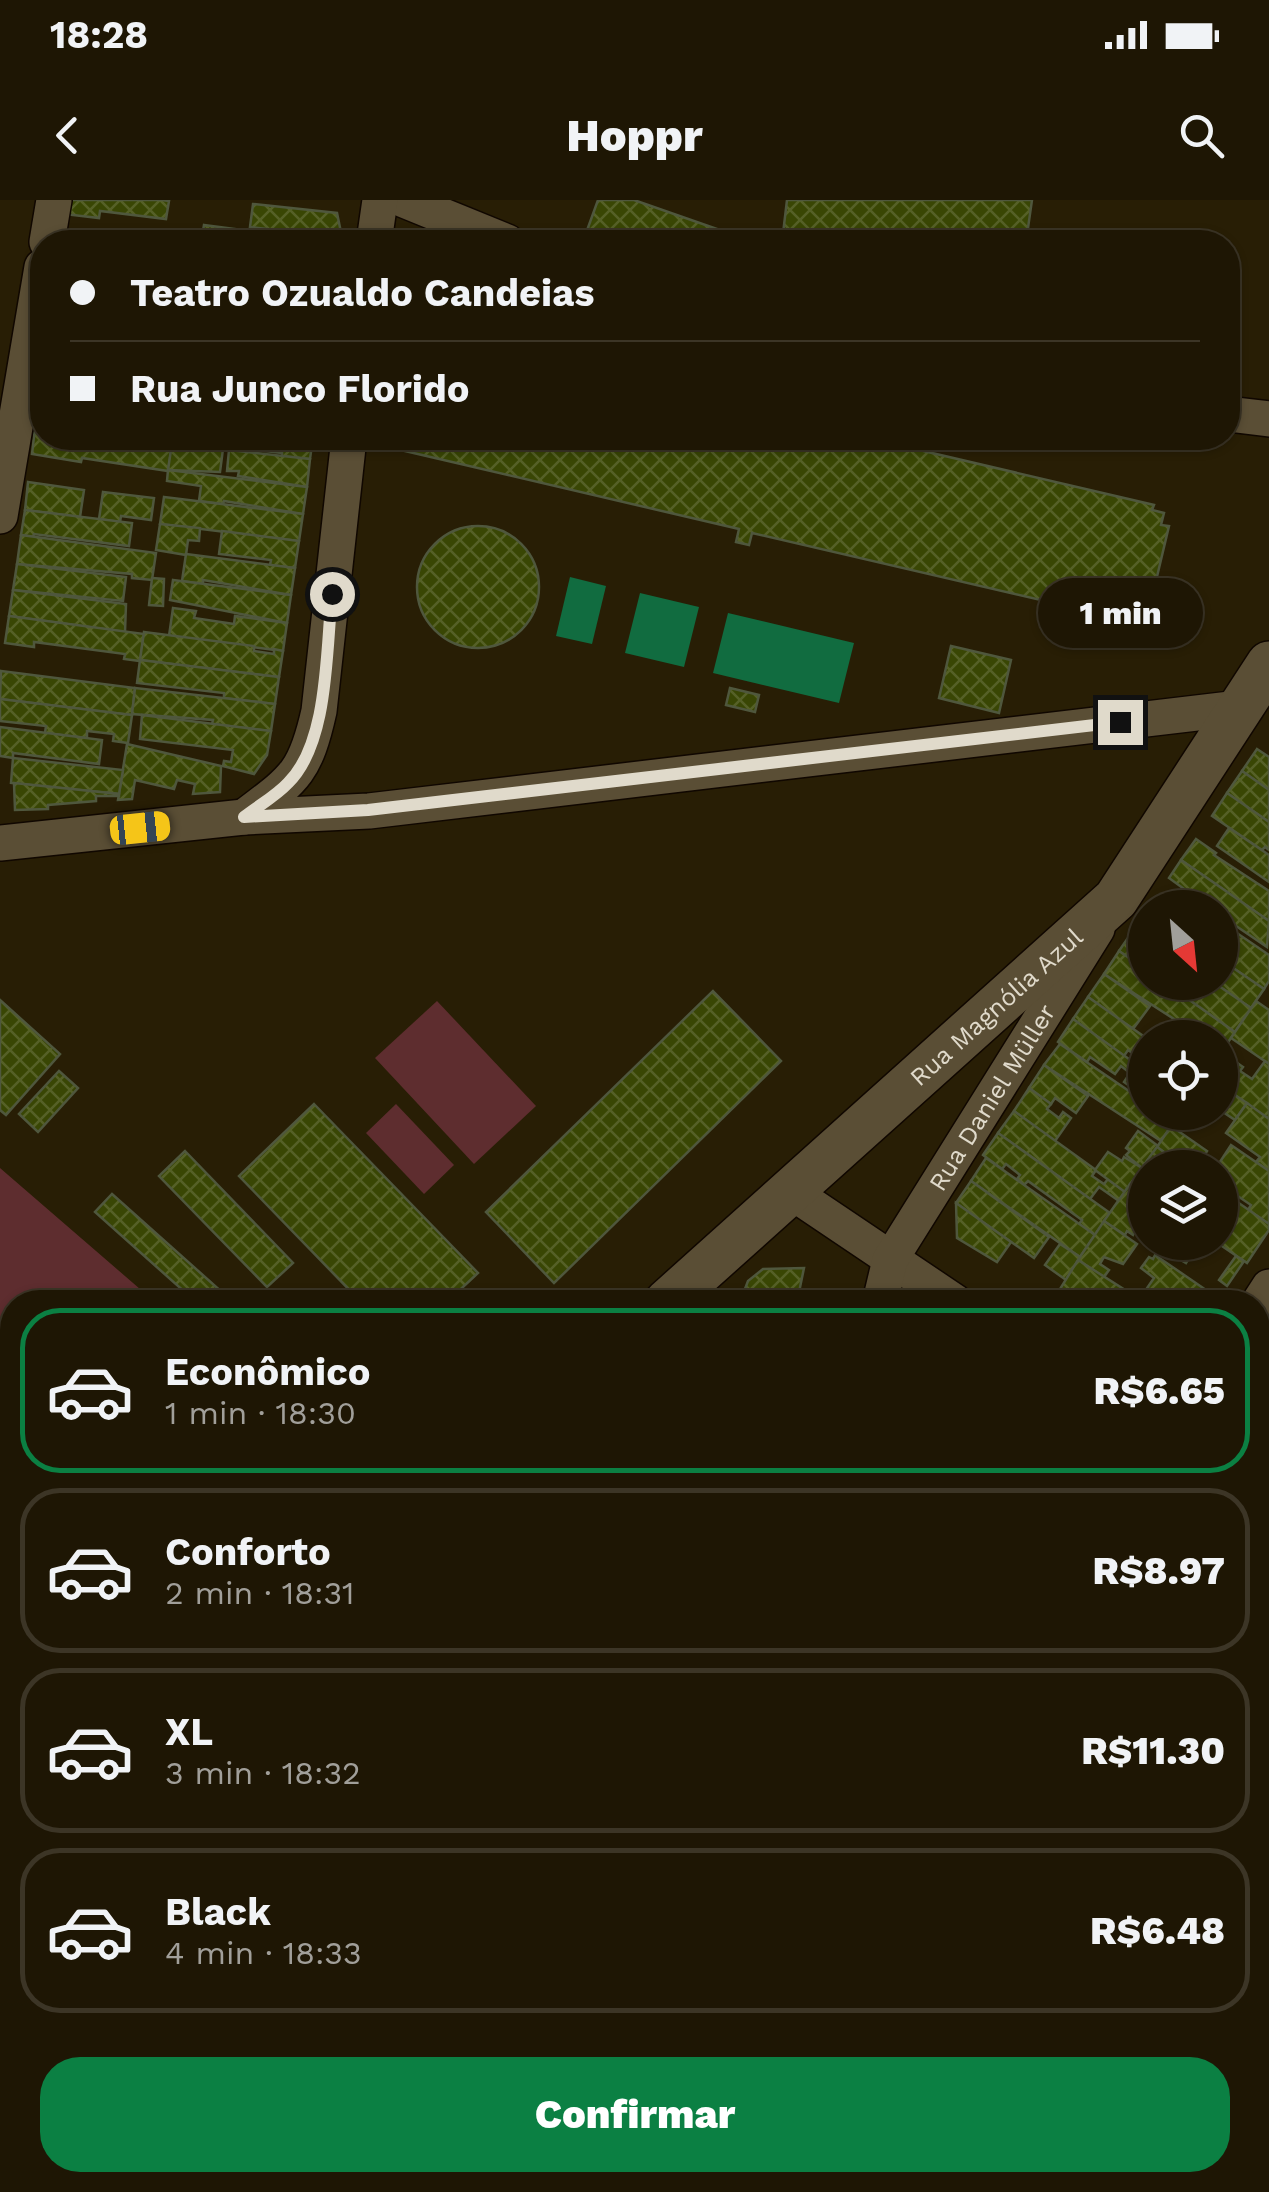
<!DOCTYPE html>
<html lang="pt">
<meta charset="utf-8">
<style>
:root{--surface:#1e1604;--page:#2b2313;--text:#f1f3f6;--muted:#a19f9a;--line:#3c3526;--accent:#0b8043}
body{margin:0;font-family:"Work Sans",sans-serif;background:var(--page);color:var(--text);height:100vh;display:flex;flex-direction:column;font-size:38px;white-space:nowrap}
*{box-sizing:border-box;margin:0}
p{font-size:32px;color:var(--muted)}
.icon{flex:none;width:55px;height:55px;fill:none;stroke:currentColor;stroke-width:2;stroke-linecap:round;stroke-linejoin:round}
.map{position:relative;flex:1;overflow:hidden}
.side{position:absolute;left:0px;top:1090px;width:1270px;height:902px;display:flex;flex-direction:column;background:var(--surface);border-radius:40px 40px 0 0;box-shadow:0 2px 8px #0004,0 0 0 2px var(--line)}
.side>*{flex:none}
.banner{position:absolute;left:30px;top:30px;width:1210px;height:220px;border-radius:40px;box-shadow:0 2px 8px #0004,0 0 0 2px var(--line);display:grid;align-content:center;height:220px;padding:0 40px;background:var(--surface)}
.needle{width:65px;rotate:153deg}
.buttons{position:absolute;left:1128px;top:690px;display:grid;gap:20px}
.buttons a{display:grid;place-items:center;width:110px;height:110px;border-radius:50%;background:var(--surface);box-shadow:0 2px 8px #0004,0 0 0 2px var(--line);font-size:50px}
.end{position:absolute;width:45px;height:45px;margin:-22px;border:12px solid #e0dacb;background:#111;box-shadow:0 0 0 5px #111}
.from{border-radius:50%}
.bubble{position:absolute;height:70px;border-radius:35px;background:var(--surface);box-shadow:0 2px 8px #0004,0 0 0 2px var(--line);font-size:32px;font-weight:800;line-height:70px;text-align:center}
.car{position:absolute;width:30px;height:60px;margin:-30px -15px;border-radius:12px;box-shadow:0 0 8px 2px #0007;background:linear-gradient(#f5c518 24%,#345 0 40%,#f5c518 0 76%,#345 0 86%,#f5c518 0)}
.banner b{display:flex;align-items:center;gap:35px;height:95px;font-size:38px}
.banner b+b{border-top:2px solid var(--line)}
.banner i{width:25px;height:25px;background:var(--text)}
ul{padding:18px 0 0;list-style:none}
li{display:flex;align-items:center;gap:30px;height:165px;margin:0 20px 15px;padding:0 20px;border:5px solid var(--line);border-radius:40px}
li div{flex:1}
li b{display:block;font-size:38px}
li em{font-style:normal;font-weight:800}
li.current{border-color:var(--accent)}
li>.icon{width:90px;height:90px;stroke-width:1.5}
.primary-button{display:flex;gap:20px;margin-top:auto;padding:20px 40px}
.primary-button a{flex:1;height:115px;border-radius:40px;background:var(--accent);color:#fff;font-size:40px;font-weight:800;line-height:115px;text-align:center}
.status{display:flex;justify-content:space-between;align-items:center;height:70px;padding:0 50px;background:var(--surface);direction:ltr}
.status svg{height:28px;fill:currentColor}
header{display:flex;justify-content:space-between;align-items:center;height:130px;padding:0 40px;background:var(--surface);font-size:45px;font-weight:800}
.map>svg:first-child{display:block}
.grass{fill:#5e2d2f}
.water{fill:#116c40}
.building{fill:url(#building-cross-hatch);stroke:#4f573d;stroke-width:2.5}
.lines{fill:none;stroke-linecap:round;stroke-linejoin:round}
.minor-casing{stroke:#100700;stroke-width:38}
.tertiary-casing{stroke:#100700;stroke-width:48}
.minor{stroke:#5a4e35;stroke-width:35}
.tertiary{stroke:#5a4e35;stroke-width:45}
.route{stroke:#e0dacb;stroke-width:12}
.labels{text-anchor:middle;stroke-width:8;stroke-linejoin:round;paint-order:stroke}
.street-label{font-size:25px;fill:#e0dacb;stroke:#0d0902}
</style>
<div class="status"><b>18:28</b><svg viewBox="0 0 49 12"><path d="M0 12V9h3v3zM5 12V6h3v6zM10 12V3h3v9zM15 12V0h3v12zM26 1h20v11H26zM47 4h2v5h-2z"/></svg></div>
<header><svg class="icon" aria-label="back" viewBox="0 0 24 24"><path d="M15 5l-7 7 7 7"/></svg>Hoppr<svg class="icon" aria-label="search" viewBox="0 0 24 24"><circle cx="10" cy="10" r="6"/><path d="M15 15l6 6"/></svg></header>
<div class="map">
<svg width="1269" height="1992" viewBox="0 0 1269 1992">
<defs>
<pattern id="building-cross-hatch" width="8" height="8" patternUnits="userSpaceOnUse" patternTransform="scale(2.5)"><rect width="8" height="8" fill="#394604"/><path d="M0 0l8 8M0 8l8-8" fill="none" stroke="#556027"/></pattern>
</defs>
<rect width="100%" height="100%" fill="#281e05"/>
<g class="grass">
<polygon points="437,801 536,906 474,964 375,858"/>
<polygon points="396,904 454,965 424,994 366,933"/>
<polygon points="0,968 155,1102 12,1102 12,1383 0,1372"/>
</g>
<g class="water">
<polygon points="570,377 606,386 592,444 556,436"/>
<polygon points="640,393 699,407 684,467 625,453"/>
<polygon points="728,413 854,443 839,503 713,473"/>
</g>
<g class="building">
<polygon points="67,0 162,0 169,1 166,19 100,11 99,18 64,14"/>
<polygon points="598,0 634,0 740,37 738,42 604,42 585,36"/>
<polygon points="787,0 1032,0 1026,42 782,42"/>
<polygon points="253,4 337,13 343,42 305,38 305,33 250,27"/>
<polygon points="204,25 257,32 256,42 201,42"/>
<polygon points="257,32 305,38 343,42 256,42"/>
<polygon points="35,228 42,229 42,238 106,238 172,245 168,271 82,258 81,262 32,254"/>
<polygon points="106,238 173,238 172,245"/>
<polygon points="195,238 313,238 310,259 282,256 282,253 194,243"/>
<polygon points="396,238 868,238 1154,305 1152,310 1164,313 1161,325 1169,326 1150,406 1141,404 1137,418 1127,416 1127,420 752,333 749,345 736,342 739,329 405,251 406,246 395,244"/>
<polygon points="172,243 223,249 220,272 168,270"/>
<polygon points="229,250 310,259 307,287 238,276 239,271 227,271"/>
<polygon points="168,270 307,287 303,314 224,301 223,304 199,301 201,286 167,281"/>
<polygon points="28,282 84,290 80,317 25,310"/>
<polygon points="103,292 154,298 151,320 121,316 120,322 99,319"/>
<polygon points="164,297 303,314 299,341 160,324"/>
<polygon points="25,310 132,323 129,346 34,334 33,337 21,335"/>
<polygon points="160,324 200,328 199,341 188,340 186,355 156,350"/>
<circle cx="478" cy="387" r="61"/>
<polygon points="222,331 299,341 295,368 270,365 271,360 219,354"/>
<polygon points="21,335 156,353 152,380 132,378 132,374 17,364"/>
<polygon points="186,354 295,368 291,395 203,380 203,384 182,381"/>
<polygon points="17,364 126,377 123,401 13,390"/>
<polygon points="152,378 164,379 163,406 149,405"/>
<polygon points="173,380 291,395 287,423 170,400"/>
<polygon points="13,390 126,404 125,432 9,416"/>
<polygon points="173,408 196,411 194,418 234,424 235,416 287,423 283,451 169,436"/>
<polygon points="9,416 144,434 140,461 124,459 125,454 34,442 34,447 5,443"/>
<polygon points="144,432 254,446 254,451 274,454 274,449 283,451 279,477 140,460"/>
<polygon points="951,446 1011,460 999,513 939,498"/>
<polygon points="140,460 279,477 275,504 224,498 224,493 137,483"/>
<polygon points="1,471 135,488 132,515 0,499"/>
<polygon points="135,488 275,504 271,531 212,524 213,520 132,514"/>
<polygon points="730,488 759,495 755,512 726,505"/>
<polygon points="0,499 132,515 128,543 113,541 114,534 87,531 87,538 45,533 46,526 0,521"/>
<polygon points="142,515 271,531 267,555 254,574 223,566 224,561 231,562 233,550 140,539"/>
<polygon points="0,527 102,540 99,564 13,553 13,558 0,556"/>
<polygon points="127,544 221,566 220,592 193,594 195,584 177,580 174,589 135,580 132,599 118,600"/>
<polygon points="1257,549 1269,557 1269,590 1242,571"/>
<polygon points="13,558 123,570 119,594 11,583"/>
<polygon points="1242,571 1269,590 1269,622 1227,593"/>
<polygon points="14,583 119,594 119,596 96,596 96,601 48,605 48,609 15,610"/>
<polygon points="1227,593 1269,622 1269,650 1265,647 1262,650 1212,616"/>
<polygon points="1229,628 1269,655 1269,682 1217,646"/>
<polygon points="1196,639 1216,653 1214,655 1269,691 1269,721 1181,660"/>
<polygon points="1181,660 1269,721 1267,747 1220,715 1220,708 1209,708 1198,700 1196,704 1187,699 1191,694 1169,678"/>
<polygon points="1228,727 1269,755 1269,781 1264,789 1220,759 1220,739"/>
<polygon points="1130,735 1145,745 1145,769 1119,751"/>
<polygon points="1119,751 1145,769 1145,782 1164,782 1235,832 1220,854 1220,838 1216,838 1218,834 1209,827 1202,837 1104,774"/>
<polygon points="1220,759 1264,789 1251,808 1213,782 1220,782"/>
<polygon points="1104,774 1150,806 1133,829 1088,797"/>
<polygon points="1164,782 1209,785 1213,782 1251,808 1235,832"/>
<polygon points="713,791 781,861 554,1083 486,1012"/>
<polygon points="1088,797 1146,838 1145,862 1128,850 1124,856 1073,819"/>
<polygon points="0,800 60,854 6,915 0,910"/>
<polygon points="1256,801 1269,810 1269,864 1231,838"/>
<polygon points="1073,819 1136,864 1130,873 1121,866 1115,874 1090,857 1087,862 1058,842"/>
<polygon points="1060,844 1145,902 1145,912 1160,912 1174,922 1161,941 1044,865"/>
<polygon points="1233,860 1243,867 1240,871 1252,879 1265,861 1269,864 1269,919 1220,885 1220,872 1223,874"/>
<polygon points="1136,864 1145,870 1145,897 1124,882"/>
<polygon points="1044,865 1088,896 1076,913 1055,898 1051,904 1029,888"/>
<polygon points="59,871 78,888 38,932 19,914"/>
<polygon points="1220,885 1247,903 1235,920 1220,910"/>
<polygon points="1029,888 1051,904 1047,909 1059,918 1063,912 1071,918 1055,941 1014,911"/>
<polygon points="1247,903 1269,919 1269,971 1256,962 1260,957 1226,933"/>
<polygon points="314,904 478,1073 447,1102 361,1102 239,976"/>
<polygon points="1014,911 1096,970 1092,976 1104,984 1108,979 1125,992 1119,1001 1099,987 1090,999 998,933"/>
<polygon points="1171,926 1207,951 1196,968 1186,968 1157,947"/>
<polygon points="1138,931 1158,946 1142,968 1126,955 1130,951 1126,948"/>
<polygon points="998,933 1110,1013 1095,1035 1079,1024 1082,1020 1028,981 1024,985 1017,979 1020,975 1006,964 1002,969 983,955"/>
<polygon points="1231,945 1269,971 1269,1024 1248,1010 1251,1005 1220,984 1220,968 1216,968"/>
<polygon points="1157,947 1186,968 1143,966"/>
<polygon points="185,951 293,1063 267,1087 159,976"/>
<polygon points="1108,952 1122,961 1124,957 1142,968 1125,992 1095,970"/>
<polygon points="986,958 1095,1035 1080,1057 971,981"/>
<polygon points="1138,974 1145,979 1145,995 1130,984"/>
<polygon points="971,981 1049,1037 1034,1058 956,1003"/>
<polygon points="1130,984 1145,995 1145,1039 1135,1031 1133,1035 1127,1031 1125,1035 1104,1021"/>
<polygon points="1220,990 1269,1024 1269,1030 1247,1063 1216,1042 1220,1042"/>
<polygon points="112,994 233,1102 196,1102 95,1012"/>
<polygon points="956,1003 1011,1042 997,1062 957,1038"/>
<polygon points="1104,1021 1137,1044 1123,1064 1104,1057 1100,1064 1109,1070 1104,1077 1078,1060"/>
<polygon points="1150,1042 1179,1042 1193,1052 1186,1063"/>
<polygon points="1060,1044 1080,1057 1066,1080 1045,1065"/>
<polygon points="1155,1055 1206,1090 1197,1102 1155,1102 1146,1097 1148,1094 1145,1091 1154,1078 1141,1068 1149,1057 1153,1059"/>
<polygon points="1236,1056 1244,1061 1227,1086 1219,1080"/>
<polygon points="1078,1060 1125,1090 1118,1102 1094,1102 1089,1099 1087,1102 1052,1102"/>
<polygon points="804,1068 797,1102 740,1102 748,1081 763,1069"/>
<polygon points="799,1094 832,1096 832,1102 797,1102"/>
<polygon points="1267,1163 1269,1165 1269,1203 1258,1194 1258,1176"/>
<polygon points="1258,1194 1269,1203 1269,1234 1258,1226"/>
<polygon points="1269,1398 1269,1473 1260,1467 1266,1458 1258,1452 1258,1415"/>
<polygon points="1260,1467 1269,1476 1258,1493 1258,1469"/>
<polygon points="1266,1481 1269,1483 1269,1511 1258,1503 1258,1493"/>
<polygon points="1258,1532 1269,1540 1269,1560 1264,1558 1258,1568"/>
<polygon points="1269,1561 1269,1602 1258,1615 1258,1578"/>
<polygon points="1269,1610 1269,1648 1258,1665 1258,1627"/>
<polygon points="0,1698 12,1707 12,1756 0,1750"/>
<polygon points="0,1750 12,1756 12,1802 0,1800"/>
<polygon points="1263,1807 1269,1809 1269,1837 1258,1834"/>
<polygon points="0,1832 12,1834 12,1862 0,1860"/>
<polygon points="0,1866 12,1868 12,1889 0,1888"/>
<polygon points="0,1888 12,1889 12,1919 0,1917"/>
<polygon points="1258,1889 1262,1891 1260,1899 1269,1901 1269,1941 1258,1938"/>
<polygon points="0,1917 12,1919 12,1942 0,1937"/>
<polygon points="0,1951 3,1952 2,1959 12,1961 9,1975 0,1973"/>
<polygon points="0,1973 12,1975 12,1980 33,1980 77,1992 0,1992"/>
<polygon points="1258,1976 1269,1979 1269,1992 1232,1992 1189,1981 1188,1985 1180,1983 1180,1980 1258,1980"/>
<polygon points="36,1980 108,1980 105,1992 88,1992"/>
<polygon points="115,1980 143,1980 149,1984 145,1992 128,1992 114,1983"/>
<polygon points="151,1980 204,1980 224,1992 156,1992 159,1985"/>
<polygon points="334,1980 397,1980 394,1992 354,1992 332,1987"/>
<polygon points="405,1980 422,1980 473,1992 403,1992"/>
<polygon points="422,1980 478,1980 475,1992"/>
<polygon points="478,1980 499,1980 511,1985 510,1992 475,1992"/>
<polygon points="525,1980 542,1980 589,1992 522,1992"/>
<polygon points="554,1980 621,1980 618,1992 589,1992 589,1989"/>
<polygon points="684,1980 703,1980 751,1992 682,1992"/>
<polygon points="703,1980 796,1980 793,1992 751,1992"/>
<polygon points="837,1980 887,1980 934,1992 835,1992"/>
<polygon points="1038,1980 1087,1980 1136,1992 1035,1992"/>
<polygon points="1102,1980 1158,1980 1156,1990 1144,1987 1143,1991"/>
</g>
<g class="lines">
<g class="minor-casing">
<g id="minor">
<polyline points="404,0 507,42"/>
<polyline points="47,42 54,0"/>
<polyline points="374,42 380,0"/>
<polyline points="1228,214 1269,219"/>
<polyline points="0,316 42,67"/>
<path d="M 244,617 C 294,579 305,574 319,511 L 349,238"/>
<polyline points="0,643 244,617 369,611 1239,508"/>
<polyline points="790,991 955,1102"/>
<path id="s1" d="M 880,1102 L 890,1060 L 1097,729"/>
<polyline points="1258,1104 1269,1087"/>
<polyline points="1258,1298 1269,1306"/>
<polyline points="0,1483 12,1492"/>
<polyline points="1258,1715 1269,1723"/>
<polyline points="649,1992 652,1980"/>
<polyline points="1011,1992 1014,1980"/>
</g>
</g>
<g class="tertiary-casing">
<g id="tertiary">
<path id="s2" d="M 667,1102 L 1116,699 L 1269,464"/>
<polyline points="289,1992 292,1980"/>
</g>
</g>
<use href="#minor" class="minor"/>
<use href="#tertiary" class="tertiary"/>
</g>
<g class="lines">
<path class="route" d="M 332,394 C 326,449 329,543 288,583 C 276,596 258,606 244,617 L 368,610 L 1120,522"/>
</g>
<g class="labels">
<g class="street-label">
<text dy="9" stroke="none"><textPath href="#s2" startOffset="442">Rua Magnólia Azul</textPath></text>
<text dy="9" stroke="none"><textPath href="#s1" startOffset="235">Rua Daniel Müller</textPath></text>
</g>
</g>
</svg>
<div class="buttons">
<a><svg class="needle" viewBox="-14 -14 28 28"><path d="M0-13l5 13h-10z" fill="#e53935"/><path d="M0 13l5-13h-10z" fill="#a19f9a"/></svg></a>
<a><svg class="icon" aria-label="locate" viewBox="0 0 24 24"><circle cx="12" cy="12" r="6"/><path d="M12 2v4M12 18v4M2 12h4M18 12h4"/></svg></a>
<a><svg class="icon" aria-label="layers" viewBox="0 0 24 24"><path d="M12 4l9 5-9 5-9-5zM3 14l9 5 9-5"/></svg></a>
</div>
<i class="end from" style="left:332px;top:394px"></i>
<i class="end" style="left:1120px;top:522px"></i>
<div class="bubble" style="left:1038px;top:378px;width:165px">1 min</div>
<i class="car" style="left:140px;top:628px;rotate:84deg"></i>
<div class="banner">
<b><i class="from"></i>Teatro Ozualdo Candeias</b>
<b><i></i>Rua Junco Florido</b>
</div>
<section class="side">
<ul>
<li class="current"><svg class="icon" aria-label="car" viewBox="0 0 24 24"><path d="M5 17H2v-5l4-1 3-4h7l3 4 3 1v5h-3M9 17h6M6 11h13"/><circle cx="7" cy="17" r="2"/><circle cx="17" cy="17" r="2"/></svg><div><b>Econômico</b><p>1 min · 18:30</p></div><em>R$6.65</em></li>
<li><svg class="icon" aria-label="car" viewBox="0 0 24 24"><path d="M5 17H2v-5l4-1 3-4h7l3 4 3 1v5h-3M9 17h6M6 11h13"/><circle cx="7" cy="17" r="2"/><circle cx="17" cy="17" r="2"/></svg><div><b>Conforto</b><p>2 min · 18:31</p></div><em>R$8.97</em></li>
<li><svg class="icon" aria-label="car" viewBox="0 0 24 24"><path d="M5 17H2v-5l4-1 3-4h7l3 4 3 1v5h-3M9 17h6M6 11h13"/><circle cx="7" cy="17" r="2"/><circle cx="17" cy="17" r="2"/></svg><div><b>XL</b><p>3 min · 18:32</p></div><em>R$11.30</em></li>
<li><svg class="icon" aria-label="car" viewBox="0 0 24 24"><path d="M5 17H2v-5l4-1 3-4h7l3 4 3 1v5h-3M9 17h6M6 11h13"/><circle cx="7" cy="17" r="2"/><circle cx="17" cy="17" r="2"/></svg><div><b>Black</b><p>4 min · 18:33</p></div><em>R$6.48</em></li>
</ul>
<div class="primary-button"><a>Confirmar</a></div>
</section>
</div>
